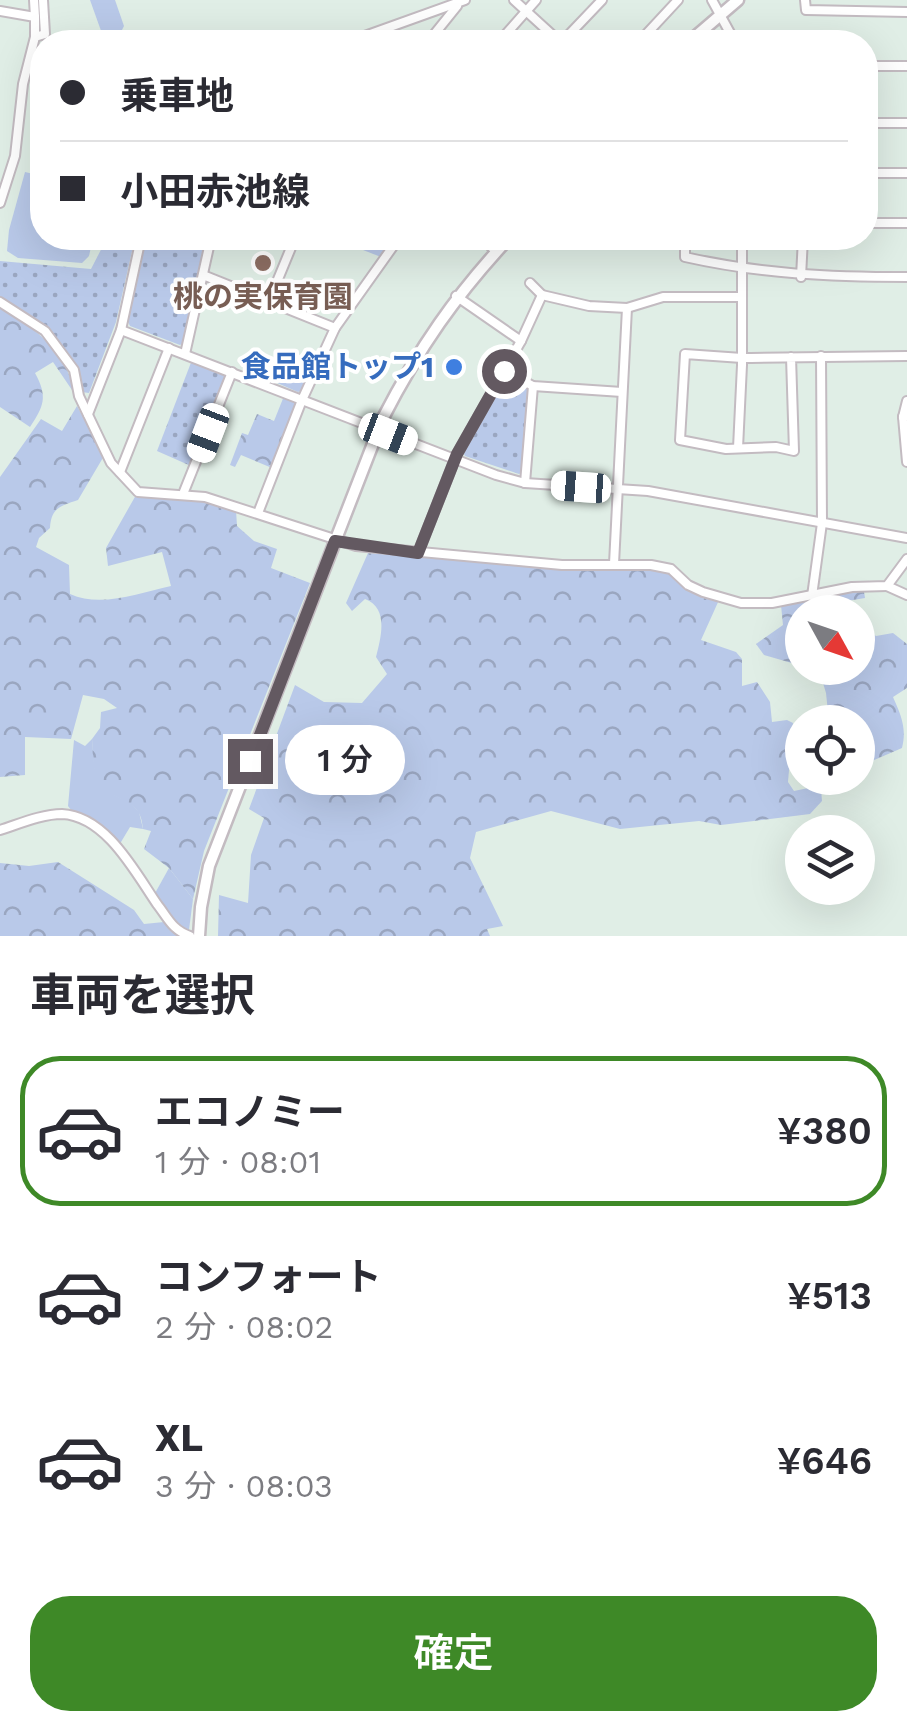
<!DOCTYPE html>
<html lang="ja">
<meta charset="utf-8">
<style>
:root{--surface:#fff;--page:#f7f7f7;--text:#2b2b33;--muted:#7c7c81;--line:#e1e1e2;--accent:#3e8927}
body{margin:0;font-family:"Work Sans","Noto Sans JP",sans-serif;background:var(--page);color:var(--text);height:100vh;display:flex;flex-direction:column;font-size:38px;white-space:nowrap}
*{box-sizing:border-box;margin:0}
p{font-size:32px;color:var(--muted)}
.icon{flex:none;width:55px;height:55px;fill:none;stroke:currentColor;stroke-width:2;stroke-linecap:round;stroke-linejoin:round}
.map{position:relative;height:936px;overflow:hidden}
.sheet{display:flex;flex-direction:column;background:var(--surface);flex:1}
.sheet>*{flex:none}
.hud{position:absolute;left:30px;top:30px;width:848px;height:220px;border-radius:40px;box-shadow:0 10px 40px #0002;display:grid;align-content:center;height:220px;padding:0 30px;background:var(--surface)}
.needle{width:65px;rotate:130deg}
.controls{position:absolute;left:785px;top:595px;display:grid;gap:20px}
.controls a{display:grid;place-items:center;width:90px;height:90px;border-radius:50%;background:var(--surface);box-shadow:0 10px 40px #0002;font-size:50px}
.end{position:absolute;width:45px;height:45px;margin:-22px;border:12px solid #635961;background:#fff;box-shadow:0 0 0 5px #fff}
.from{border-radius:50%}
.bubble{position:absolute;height:70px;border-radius:35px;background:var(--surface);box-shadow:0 10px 40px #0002;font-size:32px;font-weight:600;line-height:70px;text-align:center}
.car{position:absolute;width:30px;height:60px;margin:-30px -15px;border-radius:12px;box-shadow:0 0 8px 2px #0007;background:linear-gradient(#fff 24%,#345 0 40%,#fff 0 76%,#345 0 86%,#fff 0)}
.hud b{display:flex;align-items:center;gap:35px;height:95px;font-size:38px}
.hud b+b{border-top:2px solid var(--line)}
.hud i{width:25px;height:25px;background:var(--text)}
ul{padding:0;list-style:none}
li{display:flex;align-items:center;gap:30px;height:150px;margin:0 20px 15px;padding:0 10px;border:5px solid transparent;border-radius:40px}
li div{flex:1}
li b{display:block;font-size:38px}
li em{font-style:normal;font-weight:600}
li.on{border-color:var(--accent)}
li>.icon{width:90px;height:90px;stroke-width:1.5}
h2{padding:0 30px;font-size:45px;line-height:120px}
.action{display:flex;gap:20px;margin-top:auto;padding:20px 30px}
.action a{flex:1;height:115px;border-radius:40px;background:var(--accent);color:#fff;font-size:40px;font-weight:600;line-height:115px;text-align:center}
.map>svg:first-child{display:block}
.grass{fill:#b9c9e9}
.forest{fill:url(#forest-crowns)}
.park{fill:url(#park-dots)}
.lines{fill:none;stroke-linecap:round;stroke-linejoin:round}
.minor-casing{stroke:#c3bbc1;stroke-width:12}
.tertiary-casing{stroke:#c3bbc1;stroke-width:15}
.minor{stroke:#fff;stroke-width:8}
.tertiary{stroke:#fff;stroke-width:10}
.route{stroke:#635961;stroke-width:12}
.education-dot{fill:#8d6e63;stroke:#fff;stroke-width:4}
.shop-dot{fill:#3f7fe0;stroke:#fff;stroke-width:4}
.labels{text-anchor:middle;stroke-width:8;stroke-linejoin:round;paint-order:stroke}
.education-label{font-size:30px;font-weight:bold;fill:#785e54;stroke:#fff}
.shop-label{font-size:30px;font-weight:bold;fill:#366cbe;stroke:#fff;text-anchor:end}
</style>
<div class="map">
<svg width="907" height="936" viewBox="0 0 907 936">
<defs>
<pattern id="forest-crowns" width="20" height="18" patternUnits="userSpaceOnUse" patternTransform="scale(2.5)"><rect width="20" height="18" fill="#b9c9e9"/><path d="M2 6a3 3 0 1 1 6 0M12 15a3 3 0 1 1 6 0" fill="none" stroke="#9aa6c0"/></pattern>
<pattern id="park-dots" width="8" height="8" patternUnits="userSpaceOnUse" patternTransform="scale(2.5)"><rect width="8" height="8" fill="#b9c9e9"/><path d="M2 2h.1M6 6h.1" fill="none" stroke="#9aa6c0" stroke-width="1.8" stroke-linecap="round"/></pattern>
</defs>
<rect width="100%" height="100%" fill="#e0eee6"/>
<g class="grass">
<polygon points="90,0 115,0 124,26 116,42 105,42"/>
<polygon points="25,172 42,176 42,238 93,238 89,256 82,263 18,258 7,251 9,230"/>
<polygon points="347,238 395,238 381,257 345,243"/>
<polygon points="281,366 309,377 303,390 298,392 275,382"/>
<path d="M 92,739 C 95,773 92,790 129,801 L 139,812 L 143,829 L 130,827 L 118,847 L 75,815 L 68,806 L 74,740 L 85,746 Z"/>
<polygon points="169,868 193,899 189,930 177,925 154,895"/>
</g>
<g class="forest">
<path d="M 0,307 C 35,329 67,350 74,393 L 53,362 L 35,373 C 48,397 44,406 30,427 L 0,407 Z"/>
<polygon points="284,396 293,400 296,406 272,468 241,455 235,467 230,465 242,433 248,435 257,414 274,421"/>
<path d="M 77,406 L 104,456 L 78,500 C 60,506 51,508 50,528 L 39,538 L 36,547 L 69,565 L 70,594 C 101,608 139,593 171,586 L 162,552 L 108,566 L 106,548 L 136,495 L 204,500 L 236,510 L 237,526 L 254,541 L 277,549 L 271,568 L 310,583 L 204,851 L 193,899 L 169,868 L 144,849 L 151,831 L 143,829 C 141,792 107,805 97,779 C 92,767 93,751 92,739 L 100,728 L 101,712 L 117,708 L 104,699 L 83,695 L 71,739 L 25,737 L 25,775 L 0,777 L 0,477 L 41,419 L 62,431 Z"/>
<path d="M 368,553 L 561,568 L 649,569 L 669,573 L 687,588 L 719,600 L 701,640 L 736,652 L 742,659 L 742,686 L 757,682 L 770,702 L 772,722 L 787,720 L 793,723 L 788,782 L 794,791 L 813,787 L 821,789 L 822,801 L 810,814 L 721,825 L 699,821 L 620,829 L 551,811 L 476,832 L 470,858 L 503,926 L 487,929 L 490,936 L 218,936 L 219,895 L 248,903 L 251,855 L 264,818 L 249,809 L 295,685 L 324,702 L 362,703 L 387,674 L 376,657 C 381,637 389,608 365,599 L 352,611 L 346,603 Z"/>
<polygon points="853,590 864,592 865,598 841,602 839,612 802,612 802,666 764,655 756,644 783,625 781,605"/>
<path d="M 858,623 L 876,636 L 893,633 L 907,644 L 907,688 L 893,697 C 901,715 907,728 902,748 L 858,767 L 858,722 L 829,722 L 826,693 L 819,670 L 807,668 L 858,668 Z"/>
<polygon points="58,862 134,910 144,924 164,922 179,936 0,936 0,863 29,866"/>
</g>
<g class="park">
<path d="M 107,238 L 135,238 L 116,322 L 89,393 L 82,392 C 73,340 41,324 0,298 L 0,261 L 91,269 Z"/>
<polygon points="146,238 174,238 206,245 185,342 180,345 130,326 128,322"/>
<polygon points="192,360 222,372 226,379 191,466 157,451"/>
<polygon points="503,378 508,378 529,390 523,472 519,474 465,456 463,452"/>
</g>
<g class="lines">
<g class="minor-casing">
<g id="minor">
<polyline points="34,0 35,17"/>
<polyline points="514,0 560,42"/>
<polyline points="712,0 735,42"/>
<polyline points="805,0 806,10 907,12"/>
<polyline points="0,11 35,17 35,37"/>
<polyline points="348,42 465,0"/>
<polyline points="428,42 457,6"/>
<polyline points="499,42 536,0"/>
<polyline points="562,42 602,0"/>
<polyline points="639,42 678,0"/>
<polyline points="865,66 907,66"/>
<polyline points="865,123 907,123"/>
<polyline points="865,173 907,173"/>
<polyline points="0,203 15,156 23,84 35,37 45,34 43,0"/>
<polyline points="865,223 907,223"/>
<polyline points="481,238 496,251"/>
<path d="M 685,238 L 685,257 C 761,274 829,277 907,277"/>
<polyline points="203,275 335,328"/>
<polyline points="801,277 803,238"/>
<polyline points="530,283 542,295"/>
<polyline points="456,296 521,341"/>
<polyline points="269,301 295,238"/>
<polyline points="0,302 45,331 74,370 79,396 111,463 138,492 205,497 356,546 562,565 651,565 671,569 688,585 703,592 741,603 772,603 852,587 887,586 907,559"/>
<polyline points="121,330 496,475 525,483 648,491 907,538"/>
<polyline points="185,354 211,238"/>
<polyline points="791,357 794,451 776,447 726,449 680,440 685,354 742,358 751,358 907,356"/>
<polyline points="504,371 533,386 622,392"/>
<polyline points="88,414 121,330 141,238"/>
<polyline points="907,416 903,417 907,462"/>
<polyline points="903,417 907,401"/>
<polyline points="738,448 742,365 742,238"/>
<polyline points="120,472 169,348"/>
<polyline points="525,483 533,386"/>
<polyline points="183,494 232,372"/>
<polyline points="258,513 302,400 335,328 399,238"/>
<polyline points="418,553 457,454 521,341 542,295 589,306 627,308 663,297 741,297"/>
<polyline points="614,564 627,308"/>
<polyline points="887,586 907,595"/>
<polyline points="812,596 822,523 821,356"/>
<path d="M 0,830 C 19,824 42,814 62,814 C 106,816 135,872 157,904 C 168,918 172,930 190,936"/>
</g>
</g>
<g class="tertiary-casing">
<g id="tertiary">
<polyline points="689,42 738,0"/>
<path d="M 199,936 L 201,907 L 209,866 L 383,418 C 419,348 455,296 509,238"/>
</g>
</g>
<use href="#minor" class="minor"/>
<use href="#tertiary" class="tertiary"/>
</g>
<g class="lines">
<polyline class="route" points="250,761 335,541 418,553 457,454 504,371"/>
</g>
<circle class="education-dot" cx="263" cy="263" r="10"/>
<circle class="shop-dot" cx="454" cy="367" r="10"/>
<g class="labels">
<g class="education-label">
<text x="263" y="307">桃の実保育園</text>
</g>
<g class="shop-label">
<text x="434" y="377">食品館トップ1</text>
</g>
</g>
</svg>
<div class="controls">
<a><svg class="needle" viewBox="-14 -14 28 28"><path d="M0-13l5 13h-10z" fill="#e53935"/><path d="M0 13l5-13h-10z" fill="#7c7c81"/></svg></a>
<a><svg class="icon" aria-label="locate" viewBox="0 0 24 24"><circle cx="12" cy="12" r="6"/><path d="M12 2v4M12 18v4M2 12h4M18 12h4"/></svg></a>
<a><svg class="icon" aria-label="layers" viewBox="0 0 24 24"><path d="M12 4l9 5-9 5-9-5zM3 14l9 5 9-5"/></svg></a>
</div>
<i class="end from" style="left:504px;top:371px"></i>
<i class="end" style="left:250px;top:761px"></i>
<div class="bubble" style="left:285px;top:725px;width:120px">1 分</div>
<i class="car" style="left:208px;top:433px;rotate:201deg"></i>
<i class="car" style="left:388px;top:434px;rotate:111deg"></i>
<i class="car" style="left:581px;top:487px;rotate:274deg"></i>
<div class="hud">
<b><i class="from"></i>乗車地</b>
<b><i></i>小田赤池線</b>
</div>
</div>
<section class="sheet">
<h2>車両を選択</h2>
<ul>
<li class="on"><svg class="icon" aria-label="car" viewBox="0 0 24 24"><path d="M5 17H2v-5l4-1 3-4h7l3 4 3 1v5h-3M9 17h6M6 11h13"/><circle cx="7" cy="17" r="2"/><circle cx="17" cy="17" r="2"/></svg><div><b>エコノミー</b><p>1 分 · 08:01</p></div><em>¥380</em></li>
<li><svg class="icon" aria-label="car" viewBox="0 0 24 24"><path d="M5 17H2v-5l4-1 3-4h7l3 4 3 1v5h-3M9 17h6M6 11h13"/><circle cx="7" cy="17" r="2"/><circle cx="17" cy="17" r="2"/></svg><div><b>コンフォート</b><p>2 分 · 08:02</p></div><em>¥513</em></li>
<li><svg class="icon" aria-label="car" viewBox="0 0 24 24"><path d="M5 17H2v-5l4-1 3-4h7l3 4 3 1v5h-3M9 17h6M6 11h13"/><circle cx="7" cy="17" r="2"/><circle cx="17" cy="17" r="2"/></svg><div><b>XL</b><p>3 分 · 08:03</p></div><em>¥646</em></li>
</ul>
<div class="action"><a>確定</a></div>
</section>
